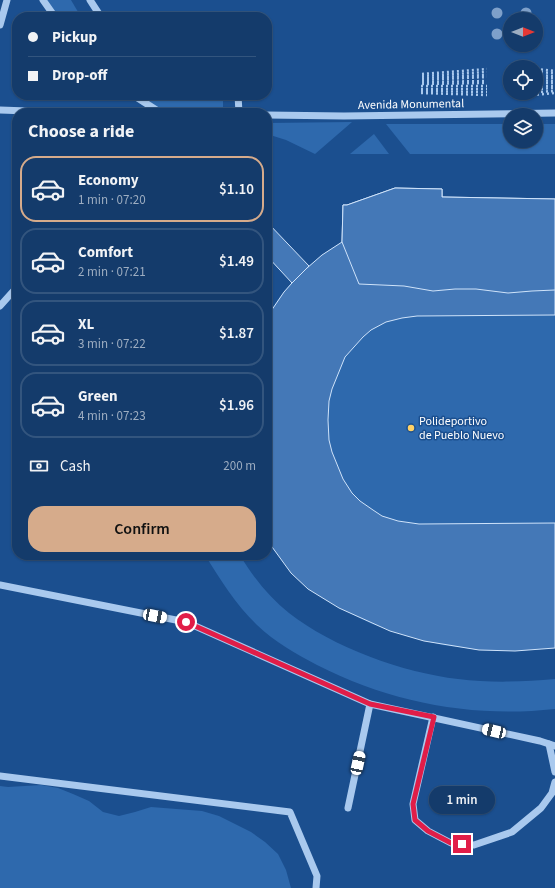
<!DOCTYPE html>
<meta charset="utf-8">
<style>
:root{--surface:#143b6b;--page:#1d4271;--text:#f1f3f6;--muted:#9dadc1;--line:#33557e;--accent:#d6ab8b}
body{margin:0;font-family:"Source Sans 3",sans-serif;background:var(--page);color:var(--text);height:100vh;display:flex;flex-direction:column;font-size:15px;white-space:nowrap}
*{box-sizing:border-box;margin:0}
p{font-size:13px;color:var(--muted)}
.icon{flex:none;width:22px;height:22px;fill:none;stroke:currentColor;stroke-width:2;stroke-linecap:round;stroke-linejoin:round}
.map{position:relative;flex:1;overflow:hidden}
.details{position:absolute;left:12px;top:108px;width:260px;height:452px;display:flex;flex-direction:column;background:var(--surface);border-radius:16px;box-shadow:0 1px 3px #0004,0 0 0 1px var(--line)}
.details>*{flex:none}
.top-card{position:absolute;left:12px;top:12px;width:260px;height:88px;border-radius:16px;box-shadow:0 1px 3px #0004,0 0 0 1px var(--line);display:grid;align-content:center;height:88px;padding:0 16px;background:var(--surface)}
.needle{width:26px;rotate:90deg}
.tools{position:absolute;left:503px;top:12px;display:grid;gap:8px}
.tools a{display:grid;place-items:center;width:40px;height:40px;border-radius:50%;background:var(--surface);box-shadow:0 1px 3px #0004,0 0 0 1px var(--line);font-size:20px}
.end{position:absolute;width:18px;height:18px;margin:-9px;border:5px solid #e11d48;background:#fff;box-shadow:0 0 0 2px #fff}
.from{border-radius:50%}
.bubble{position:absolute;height:28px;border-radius:14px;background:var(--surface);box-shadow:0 1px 3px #0004,0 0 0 1px var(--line);font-size:13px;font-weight:600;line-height:28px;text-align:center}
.car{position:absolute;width:12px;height:24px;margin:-12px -6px;border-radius:5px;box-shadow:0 0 3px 1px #0007;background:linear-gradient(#fff 24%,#345 0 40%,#fff 0 76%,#345 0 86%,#fff 0)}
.top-card b{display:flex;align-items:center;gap:14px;height:38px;font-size:15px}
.top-card b+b{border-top:1px solid var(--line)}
.top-card i{width:10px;height:10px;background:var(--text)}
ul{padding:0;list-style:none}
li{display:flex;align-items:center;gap:12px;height:66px;margin:0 8px 6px;padding:0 8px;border:2px solid var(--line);border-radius:16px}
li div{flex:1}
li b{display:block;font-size:15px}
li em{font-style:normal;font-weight:600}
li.selected{border-color:var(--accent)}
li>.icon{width:36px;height:36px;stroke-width:1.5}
h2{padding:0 16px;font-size:18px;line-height:48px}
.pay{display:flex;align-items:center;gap:10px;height:44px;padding:0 16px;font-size:15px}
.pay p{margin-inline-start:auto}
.action{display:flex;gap:8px;margin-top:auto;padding:8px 16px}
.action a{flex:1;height:46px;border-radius:16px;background:var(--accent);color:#111;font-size:16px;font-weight:600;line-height:46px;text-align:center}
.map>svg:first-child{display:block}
.green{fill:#2e69ad}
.building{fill:#4478b7;stroke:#cfe3fa}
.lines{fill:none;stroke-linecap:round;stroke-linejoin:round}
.path{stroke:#a9c9ee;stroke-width:2.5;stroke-dasharray:2 3;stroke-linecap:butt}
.minor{stroke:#a9c9ee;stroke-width:7}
.tree{fill:#7ea0ca}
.route{stroke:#e11d48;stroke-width:5}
.poi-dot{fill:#ffd166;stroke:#1b4f8f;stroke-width:1.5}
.labels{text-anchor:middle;stroke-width:3;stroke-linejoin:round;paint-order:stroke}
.street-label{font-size:12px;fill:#fff;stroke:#1b4f8f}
.poi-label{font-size:12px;fill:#fff;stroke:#1b4f8f;text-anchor:start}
</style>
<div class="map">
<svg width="555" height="888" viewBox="0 0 555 888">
<rect width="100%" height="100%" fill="#1b4f8f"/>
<g class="green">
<polygon points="43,0 71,0 81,17 55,17"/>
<polygon points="133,95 223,95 223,113 161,113"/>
<polygon points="352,122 315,154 286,140 267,134 267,123"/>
<polygon points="386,124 510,124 510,141 536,141 536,124 555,124 555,154 410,154"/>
<polygon points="374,134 389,154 350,154"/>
<path d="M 395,188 L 442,189 L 443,197 L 555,199 L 555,648 L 515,651 L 479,650 L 442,645 L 407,636 L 372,624 L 339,608 L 308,589 L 291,573 L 267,540 L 267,317 C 284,286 312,259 342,242 L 343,205 L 347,205 Z"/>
<path d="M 205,555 L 240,555 C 252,576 270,598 289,613 C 332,647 404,673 458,679 C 490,683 522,682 555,679 L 555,709 C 473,718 391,703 317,665 C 296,654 275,642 257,625 C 236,605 220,579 205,555 Z"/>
<polygon points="41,785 58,788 73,794 89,801 103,812 119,816 135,812 151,807 202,811 219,816 251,832 265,842 278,854 286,870 291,888 0,888 0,786 8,787"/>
</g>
<g class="building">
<polygon points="395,188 442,189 442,197 555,199 555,315 417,316 402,318 386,322 371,330 363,337 345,357 332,389 329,401 328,420 329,440 332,452 343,479 352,493 360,501 373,510 382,516 398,521 419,524 555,523 555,648 515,651 479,650 424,641 390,631 339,608 308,589 291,573 267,540 267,317 284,292 299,275 322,255 342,242 343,205 347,205"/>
<polygon points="395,188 442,189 442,197 555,199 555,290 532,291 508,293 476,289 455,289 433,291 404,286 359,284 342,242 343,205 347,205"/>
<polygon points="267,222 309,266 292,283 267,256"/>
</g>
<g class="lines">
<g class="path">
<polyline points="536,69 555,71"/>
<polyline points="536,72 555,73"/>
<polyline points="422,74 487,69"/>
<polyline points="536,75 555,76"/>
<polyline points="422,76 487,72"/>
<polyline points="422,78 487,75"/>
<polyline points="536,78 555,78"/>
<polyline points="422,80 487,77"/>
<polyline points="536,80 555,81"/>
<polyline points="422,82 487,81"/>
<polyline points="536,83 555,83"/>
<polyline points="422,84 487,83"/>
<polyline points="421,86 487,86"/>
<polyline points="536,86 555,86"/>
<polyline points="421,89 487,89"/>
<polyline points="536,89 555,88"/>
<polyline points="421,91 487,92"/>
<polyline points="536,92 555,91"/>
<polyline points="421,93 487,95"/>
<polyline points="532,95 555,93"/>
</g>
<g class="minor">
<polyline points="43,0 55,17"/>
<polyline points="90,0 101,17"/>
<polyline points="0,25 7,0"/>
<polyline points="133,95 161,113"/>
<polyline points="238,95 239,113"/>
<polyline points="0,110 84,113"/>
<polyline points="267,115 344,116 555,113"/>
<polyline points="0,306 17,287"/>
<polyline points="0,585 186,622 370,704 540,741 555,746"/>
<polyline points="433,717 413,804 415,820 428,831 451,843 474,845 512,832 541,808 552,793 555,782"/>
<polyline points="549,744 555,772"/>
<polyline points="0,776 290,812 317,876 316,888"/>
<polyline points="348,808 370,704"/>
</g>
</g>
<g class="tree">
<circle cx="497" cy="13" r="5.5"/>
<circle cx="526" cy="13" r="5.5"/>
<circle cx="497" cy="34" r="5.5"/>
</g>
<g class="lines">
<polyline class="route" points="186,622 370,704 434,717 413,804 415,820 428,831 451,843 462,844"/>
</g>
<circle class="poi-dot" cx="411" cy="428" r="4"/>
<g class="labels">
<g class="street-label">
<text transform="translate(411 104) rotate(-1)" y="4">Avenida Monumental</text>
</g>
<g class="poi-label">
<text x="419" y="425">Polideportivo<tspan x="419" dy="14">de Pueblo Nuevo</tspan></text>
</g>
</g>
</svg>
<div class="tools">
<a><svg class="needle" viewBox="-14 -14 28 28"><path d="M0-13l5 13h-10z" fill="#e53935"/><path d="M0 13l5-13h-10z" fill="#9dadc1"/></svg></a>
<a><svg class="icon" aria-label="locate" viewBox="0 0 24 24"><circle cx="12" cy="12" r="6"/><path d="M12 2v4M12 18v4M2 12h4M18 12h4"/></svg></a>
<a><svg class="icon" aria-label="layers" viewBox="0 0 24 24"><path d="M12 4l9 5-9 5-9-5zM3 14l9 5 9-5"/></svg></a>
</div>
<i class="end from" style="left:186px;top:622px"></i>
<i class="end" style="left:462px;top:844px"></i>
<div class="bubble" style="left:429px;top:786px;width:66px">1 min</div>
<i class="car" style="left:155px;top:616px;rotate:101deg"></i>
<i class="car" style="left:494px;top:731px;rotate:283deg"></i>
<i class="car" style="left:358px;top:763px;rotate:12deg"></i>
<div class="top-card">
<b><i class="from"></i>Pickup</b>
<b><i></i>Drop-off</b>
</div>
<section class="details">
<h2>Choose a ride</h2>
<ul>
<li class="selected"><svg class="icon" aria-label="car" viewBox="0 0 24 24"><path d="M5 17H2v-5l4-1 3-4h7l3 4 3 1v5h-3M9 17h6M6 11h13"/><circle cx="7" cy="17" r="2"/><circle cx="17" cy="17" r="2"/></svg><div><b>Economy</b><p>1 min · 07:20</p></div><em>$1.10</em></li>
<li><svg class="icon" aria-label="car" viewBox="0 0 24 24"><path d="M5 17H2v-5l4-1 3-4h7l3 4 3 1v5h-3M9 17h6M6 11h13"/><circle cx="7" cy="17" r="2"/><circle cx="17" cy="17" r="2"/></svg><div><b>Comfort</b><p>2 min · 07:21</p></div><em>$1.49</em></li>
<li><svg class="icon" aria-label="car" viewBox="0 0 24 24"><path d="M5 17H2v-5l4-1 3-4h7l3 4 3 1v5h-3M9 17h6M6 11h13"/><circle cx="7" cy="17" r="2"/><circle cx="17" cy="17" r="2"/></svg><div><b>XL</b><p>3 min · 07:22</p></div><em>$1.87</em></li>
<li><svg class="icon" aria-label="car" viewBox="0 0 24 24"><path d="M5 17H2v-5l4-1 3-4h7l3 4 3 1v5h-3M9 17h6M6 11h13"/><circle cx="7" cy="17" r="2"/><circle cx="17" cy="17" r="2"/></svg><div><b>Green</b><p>4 min · 07:23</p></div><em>$1.96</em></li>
</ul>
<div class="pay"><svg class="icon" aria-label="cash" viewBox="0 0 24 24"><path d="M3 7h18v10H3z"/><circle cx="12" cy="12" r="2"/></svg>Cash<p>200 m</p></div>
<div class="action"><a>Confirm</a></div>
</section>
</div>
